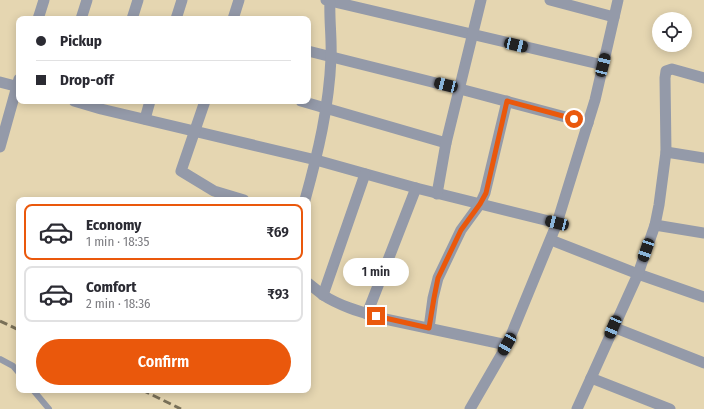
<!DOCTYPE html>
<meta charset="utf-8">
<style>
:root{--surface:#fff;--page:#f2f2f3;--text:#2b2b33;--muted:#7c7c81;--line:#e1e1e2;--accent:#ea580c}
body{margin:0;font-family:"Fira Sans Condensed",sans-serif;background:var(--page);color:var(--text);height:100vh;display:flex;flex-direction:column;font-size:15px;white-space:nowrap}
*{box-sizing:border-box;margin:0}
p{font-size:13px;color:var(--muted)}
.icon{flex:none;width:22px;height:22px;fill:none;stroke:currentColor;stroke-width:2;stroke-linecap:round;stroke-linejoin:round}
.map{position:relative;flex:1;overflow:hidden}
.panel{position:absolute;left:16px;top:197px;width:295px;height:196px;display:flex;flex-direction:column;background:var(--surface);border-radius:8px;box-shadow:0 2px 10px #0003}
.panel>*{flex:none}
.top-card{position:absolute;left:16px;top:16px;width:295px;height:88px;border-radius:8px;box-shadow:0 2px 10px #0003;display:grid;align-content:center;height:88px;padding:0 20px;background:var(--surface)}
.tools{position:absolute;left:652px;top:12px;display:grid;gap:8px}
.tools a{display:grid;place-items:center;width:40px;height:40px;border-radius:50%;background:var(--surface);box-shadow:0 2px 10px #0003;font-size:20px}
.end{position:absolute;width:18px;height:18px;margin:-9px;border:5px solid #ea580c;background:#fff;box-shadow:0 0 0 2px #fff}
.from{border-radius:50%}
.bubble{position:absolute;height:28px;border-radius:14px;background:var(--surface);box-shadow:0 2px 10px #0003;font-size:13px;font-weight:600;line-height:28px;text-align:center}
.car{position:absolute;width:12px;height:24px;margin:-12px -6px;border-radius:5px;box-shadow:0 0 3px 1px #0007;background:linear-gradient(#222 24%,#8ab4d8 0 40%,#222 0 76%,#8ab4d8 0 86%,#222 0)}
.top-card b{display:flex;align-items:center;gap:14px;height:38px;font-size:15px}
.top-card b+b{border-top:1px solid var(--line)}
.top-card i{width:10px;height:10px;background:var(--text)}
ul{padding:7px 0 0;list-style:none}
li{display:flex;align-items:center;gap:12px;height:56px;margin:0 8px 6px;padding:0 12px;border:2px solid var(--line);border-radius:8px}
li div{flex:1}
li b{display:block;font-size:15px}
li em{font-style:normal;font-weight:600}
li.selected{border-color:var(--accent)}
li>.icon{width:36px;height:36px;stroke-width:1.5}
.primary-button{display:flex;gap:8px;margin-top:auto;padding:8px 20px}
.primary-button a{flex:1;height:46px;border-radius:24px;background:var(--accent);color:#fff;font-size:16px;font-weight:600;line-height:46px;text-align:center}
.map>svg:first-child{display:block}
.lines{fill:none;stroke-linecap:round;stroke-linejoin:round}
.service{stroke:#949aa9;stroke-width:6}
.minor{stroke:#949aa9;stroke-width:11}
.tertiary{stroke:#949aa9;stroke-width:11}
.rail{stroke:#797058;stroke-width:3;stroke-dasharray:8 4;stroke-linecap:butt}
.route{stroke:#ea580c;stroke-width:5}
</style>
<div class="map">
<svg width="704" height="409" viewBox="0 0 704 409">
<rect width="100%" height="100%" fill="#e5d6b1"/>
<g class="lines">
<g class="service">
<polyline points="0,359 13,366 19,373"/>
<polyline points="33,390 49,409"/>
</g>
<g class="minor">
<polyline points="326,0 603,65"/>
<polyline points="550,0 614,17"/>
<polyline points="38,19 44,0"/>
<polyline points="81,19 87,0"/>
<polyline points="132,19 138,0"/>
<polyline points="176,19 182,0"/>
<polyline points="233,19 239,0"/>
<polyline points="308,51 460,89 588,123"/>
<polyline points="0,82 19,87"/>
<polyline points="74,101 101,109 316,160 416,188 557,223"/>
<polyline points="205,101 181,171 214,191 244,200"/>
<polyline points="301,101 446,143"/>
<polyline points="145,119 150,101"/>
<polyline points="0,147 19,79"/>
<polyline points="666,152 704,158"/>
<polyline points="437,194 446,143 481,0"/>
<path d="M 305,200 C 318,153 329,107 331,58 C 332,39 329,19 330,0"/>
<polyline points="655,225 704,233"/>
<polyline points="551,240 638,274 704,297"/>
<path d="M 308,283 C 313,287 318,291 323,295 C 341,307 365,313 385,319 L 507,345"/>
<polyline points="323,295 365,174"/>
<polyline points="367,314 416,188"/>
<polyline points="613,327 704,363"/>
<polyline points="429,328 433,298 438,278 461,230 480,204 485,193 507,101"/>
<polyline points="591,378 670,409"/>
<polyline points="577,409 638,274 655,225 659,205 666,152 665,78 666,71 672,69 704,78"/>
</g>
<polyline class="tertiary" points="470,409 507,345 557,223 595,100 618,0"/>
<g class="rail">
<polyline points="0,321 19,330"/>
<polyline points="142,390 181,409"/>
</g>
</g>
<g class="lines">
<polyline class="route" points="376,316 429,328 434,298 438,278 461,230 480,204 486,193 507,101 574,119"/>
</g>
</svg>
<div class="tools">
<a><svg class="icon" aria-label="locate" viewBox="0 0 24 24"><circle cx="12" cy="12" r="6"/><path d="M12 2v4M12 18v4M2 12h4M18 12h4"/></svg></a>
</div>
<i class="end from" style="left:574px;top:119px"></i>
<i class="end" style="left:376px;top:316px"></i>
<div class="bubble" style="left:343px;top:258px;width:66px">1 min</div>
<i class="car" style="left:516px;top:45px;rotate:103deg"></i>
<i class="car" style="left:603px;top:65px;rotate:14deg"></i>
<i class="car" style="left:446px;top:85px;rotate:284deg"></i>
<i class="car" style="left:557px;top:223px;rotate:284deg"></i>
<i class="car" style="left:646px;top:250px;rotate:199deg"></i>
<i class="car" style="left:613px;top:327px;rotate:203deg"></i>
<i class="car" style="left:507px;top:344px;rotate:210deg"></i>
<div class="top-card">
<b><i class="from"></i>Pickup</b>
<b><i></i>Drop-off</b>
</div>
<section class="panel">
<ul>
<li class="selected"><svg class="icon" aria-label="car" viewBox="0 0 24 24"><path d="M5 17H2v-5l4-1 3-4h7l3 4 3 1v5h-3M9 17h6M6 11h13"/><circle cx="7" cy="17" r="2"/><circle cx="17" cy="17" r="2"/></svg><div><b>Economy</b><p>1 min · 18:35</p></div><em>₹69</em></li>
<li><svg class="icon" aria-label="car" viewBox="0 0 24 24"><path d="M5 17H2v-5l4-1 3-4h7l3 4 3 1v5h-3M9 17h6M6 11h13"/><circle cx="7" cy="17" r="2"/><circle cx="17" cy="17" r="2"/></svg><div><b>Comfort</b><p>2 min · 18:36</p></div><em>₹93</em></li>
</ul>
<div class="primary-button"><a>Confirm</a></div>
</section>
</div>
